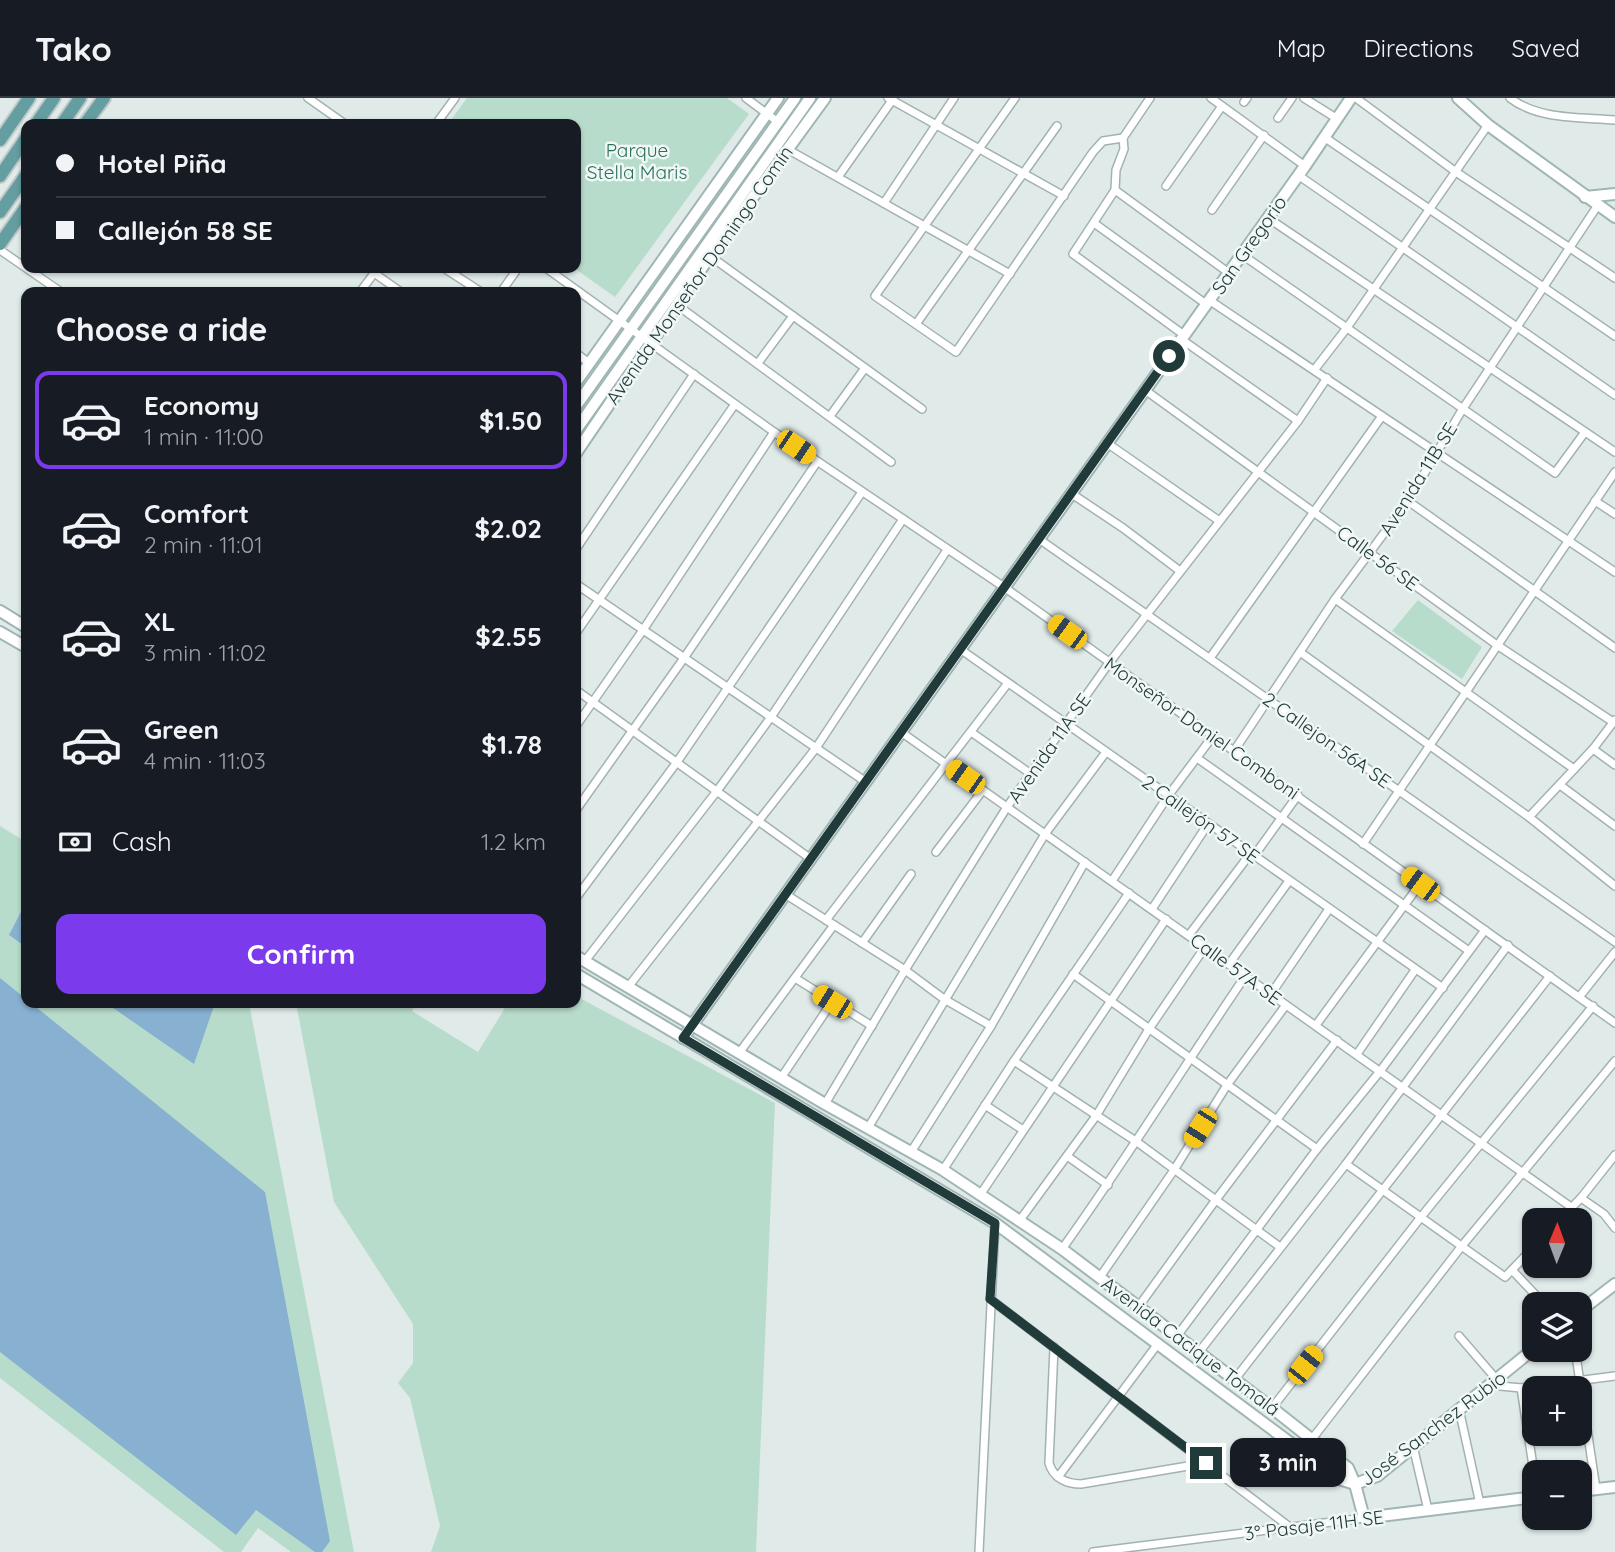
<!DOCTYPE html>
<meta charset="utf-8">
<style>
:root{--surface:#171b24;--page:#242831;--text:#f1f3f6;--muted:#9ea1a6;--line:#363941;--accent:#7c3aed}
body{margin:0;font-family:Quicksand,sans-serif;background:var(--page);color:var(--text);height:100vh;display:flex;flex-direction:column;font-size:26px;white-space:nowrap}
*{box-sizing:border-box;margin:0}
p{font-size:23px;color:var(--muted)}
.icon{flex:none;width:38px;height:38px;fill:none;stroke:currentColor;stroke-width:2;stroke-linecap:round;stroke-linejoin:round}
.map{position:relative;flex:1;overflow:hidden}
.side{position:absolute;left:21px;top:189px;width:560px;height:721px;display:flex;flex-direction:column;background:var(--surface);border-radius:14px;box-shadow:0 2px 5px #0004}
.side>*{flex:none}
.top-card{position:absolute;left:21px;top:21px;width:560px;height:154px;border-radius:14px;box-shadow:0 2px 5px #0004;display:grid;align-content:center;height:154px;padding:0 35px;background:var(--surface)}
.needle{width:46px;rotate:1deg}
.buttons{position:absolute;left:1522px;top:1110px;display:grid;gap:14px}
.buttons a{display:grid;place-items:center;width:70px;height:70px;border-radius:14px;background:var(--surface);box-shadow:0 2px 5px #0004;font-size:35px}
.end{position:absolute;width:32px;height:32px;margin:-16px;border:9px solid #213a3a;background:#fff;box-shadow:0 0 0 4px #fff}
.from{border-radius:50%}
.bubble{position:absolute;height:49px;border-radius:14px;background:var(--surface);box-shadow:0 2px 5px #0004;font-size:23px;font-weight:800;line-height:49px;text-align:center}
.car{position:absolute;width:21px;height:42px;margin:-21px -10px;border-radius:9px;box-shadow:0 0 5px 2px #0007;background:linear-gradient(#f5c518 24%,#345 0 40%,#f5c518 0 76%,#345 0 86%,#f5c518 0)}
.top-card b{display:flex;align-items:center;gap:24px;height:66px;font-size:26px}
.top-card b+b{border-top:2px solid var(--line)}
.top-card i{width:18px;height:18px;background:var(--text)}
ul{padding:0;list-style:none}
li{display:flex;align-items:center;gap:21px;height:98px;margin:0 14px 10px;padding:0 21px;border:4px solid transparent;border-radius:14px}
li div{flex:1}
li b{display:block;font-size:26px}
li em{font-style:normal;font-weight:800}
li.active{border-color:var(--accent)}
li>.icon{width:63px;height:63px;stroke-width:1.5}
h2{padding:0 35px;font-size:32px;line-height:84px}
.pay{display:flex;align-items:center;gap:18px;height:77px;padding:0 35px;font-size:26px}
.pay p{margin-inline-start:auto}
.action{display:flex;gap:14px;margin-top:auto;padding:14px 35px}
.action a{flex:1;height:80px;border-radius:14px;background:var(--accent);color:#fff;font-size:28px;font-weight:800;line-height:80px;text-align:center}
header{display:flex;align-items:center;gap:42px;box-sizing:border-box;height:98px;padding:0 35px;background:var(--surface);border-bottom:2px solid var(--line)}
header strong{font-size:33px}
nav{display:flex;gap:38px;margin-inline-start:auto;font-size:24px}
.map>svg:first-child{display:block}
.green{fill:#b8dccc}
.water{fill:#88b0d0}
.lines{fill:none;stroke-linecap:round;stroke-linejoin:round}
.street-casing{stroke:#a3b2b1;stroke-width:10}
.secondary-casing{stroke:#9fb6b4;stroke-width:14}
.primary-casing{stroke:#c1c8c8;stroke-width:16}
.street{stroke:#fff;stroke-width:7}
.secondary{stroke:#fff;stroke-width:10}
.primary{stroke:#659ea0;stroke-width:12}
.route{stroke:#213a3a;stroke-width:9}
.labels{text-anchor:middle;stroke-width:5;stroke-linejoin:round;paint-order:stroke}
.park-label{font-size:19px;fill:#2c715a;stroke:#f0f7f6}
.street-label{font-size:19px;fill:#213a3a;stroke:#f0f7f6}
</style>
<header>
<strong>Tako</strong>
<nav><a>Map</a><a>Directions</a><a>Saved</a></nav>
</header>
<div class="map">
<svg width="1615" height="1454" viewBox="0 0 1615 1454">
<rect width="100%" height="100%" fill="#e0ebe9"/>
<g class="green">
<polygon points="467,0 727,0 749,16 615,199 574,170 576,170 576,26 448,26"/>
<polygon points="1418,502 1482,549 1462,581 1392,533"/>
<polygon points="0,728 26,744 26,905 249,905 354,1454 291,1454 258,1430 241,1454 224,1454 0,1280"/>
<polygon points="576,898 775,1005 756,1454 431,1454 440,1428 410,1300 398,1285 413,1265 413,1226 334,1104 296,905 416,905 412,913 478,954 508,905 576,905"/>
</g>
<g class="water">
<polygon points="26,804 26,849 9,837"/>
<polygon points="0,880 26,901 26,905 31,905 265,1094 330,1443 322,1454 315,1454 256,1412 236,1437 0,1254"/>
<polygon points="106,905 215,905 194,966"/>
</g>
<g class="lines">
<g class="street-casing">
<g id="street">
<polyline points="308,0 345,26"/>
<polyline points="746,0 778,24"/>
<polyline points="888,0 1064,98"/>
<polyline points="1015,0 875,198 956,254 1093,54 1103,43 1123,40"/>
<polyline points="1150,0 1123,40 1124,51 1116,72 1115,92 1073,156 1184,237"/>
<polyline points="1211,0 1305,68"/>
<polyline points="1304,0 1336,20"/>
<polyline points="1356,0 1456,74 1615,180"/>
<path d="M 1510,0 C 1538,22 1581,19 1615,22"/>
<polyline points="1244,4 1247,0"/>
<polyline points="1278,20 1292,0"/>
<polyline points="436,26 455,0"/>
<polyline points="1324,39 1615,238"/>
<polyline points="787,51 1010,176"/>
<polyline points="1298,77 1615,297"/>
<polyline points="838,79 893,1"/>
<polyline points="1166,88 1222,8"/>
<polyline points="1115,92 1229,175"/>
<polyline points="884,105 954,0"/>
<polyline points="1212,112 1264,37"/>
<polyline points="1268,120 1615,354"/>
<polyline points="1094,125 1206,206"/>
<polyline points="0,152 61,194"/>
<polyline points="1241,156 1555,375 1585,334"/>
<polyline points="710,158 922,311"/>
<polyline points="444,170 481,194"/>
<polyline points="546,170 774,334 1004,489 1615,925"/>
<polyline points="374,175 401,194"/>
<polyline points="360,194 378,170"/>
<polyline points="501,194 518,170"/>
<polyline points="1209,202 1615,474"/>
<polyline points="677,207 891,364"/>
<polyline points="916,226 1057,28"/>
<polyline points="1181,241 1298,323"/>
<polyline points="576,255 589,265"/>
<polyline points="758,265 793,218"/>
<polyline points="1315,271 1346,231 1488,27"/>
<polyline points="1145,292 1497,547 1613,624"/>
<polyline points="830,318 865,270"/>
<polyline points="1107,345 1218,422"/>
<polyline points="1072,396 1123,430 1180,473"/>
<polyline points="1408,403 1615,550"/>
<polyline points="1595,403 1615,416"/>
<polyline points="1039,441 1615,844"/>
<polyline points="576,451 694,276"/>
<polyline points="576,486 866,684"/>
<polyline points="1335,501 1574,671"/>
<polyline points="576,535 735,306"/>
<polyline points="960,551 1443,890"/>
<polyline points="1300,554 1529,719 1615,788"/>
<polyline points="1210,560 1382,318"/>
<polyline points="576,592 811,761"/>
<polyline points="576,628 643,532 774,334"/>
<polyline points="901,634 1571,1109"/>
<polyline points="971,634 1031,676"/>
<polyline points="1593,651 1615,667"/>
<polyline points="1234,653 1335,501 1408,403 1462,312 1598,107"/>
<polyline points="1197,660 1469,853"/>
<polyline points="1560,687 1615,728"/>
<polyline points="576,712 684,560 817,364"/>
<polyline points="1529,719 1593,651 1615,622"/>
<polyline points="1363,746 1615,374"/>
<polyline points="936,754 983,692"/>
<polyline points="1254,758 1298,697"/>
<polyline points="1112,783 1168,698 1213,638"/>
<polyline points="785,796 905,872 944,901 991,928"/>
<polyline points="576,800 677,664 862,394"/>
<polyline points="1152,811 1208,726"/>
<polyline points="826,822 1008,585"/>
<polyline points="1189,837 1250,756"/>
<polyline points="862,845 911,776"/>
<polyline points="585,863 717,693 771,619 903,421"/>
<polyline points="1229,866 1289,783"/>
<polyline points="1073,876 1317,1051"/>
<polyline points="795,880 872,928"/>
<polyline points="628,889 816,650 947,452"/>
<polyline points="1271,896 1329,811"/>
<polyline points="1580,898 1615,854"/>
<polyline points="1316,927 1420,786"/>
<polyline points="739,955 834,827"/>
<polyline points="1357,956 1415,872"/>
<polyline points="1014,963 1137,1044 1280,1149"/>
<polyline points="781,980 832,904"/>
<polyline points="825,1006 905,872 1007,709 1109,565 1298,323 1327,280"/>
<polyline points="985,1007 1023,1032"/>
<polyline points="868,1030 1045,736 1106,654"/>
<polyline points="911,1054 991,928 1085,764"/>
<polyline points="1067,1058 1108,1087"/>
<polyline points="1346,1066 1505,1179 1535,1148"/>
<polyline points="943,1072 1014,963 1129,795"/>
<polyline points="980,1097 1166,821"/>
<polyline points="1581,1100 1604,1116 1615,1130"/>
<polyline points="1020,1122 1096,1018 1149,931 1205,849"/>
<polyline points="1559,1122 1581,1100 1615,1057"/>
<path d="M 1062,1151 C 1126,1062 1184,968 1246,877"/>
<polyline points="1512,1172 1544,1206"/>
<polyline points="1100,1179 1174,1072 1227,987 1286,907"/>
<polyline points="990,1201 1291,1430"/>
<polyline points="1139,1208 1215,1103 1337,942"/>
<polyline points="1177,1238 1317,1051 1381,972 1485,832"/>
<polyline points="1459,1238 1497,1282"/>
<path d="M 1054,1249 L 1049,1365 C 1053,1380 1067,1386 1081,1386 L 1206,1365"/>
<polyline points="1575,1251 1596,1391"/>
<polyline points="1199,1254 1346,1066 1508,847"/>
<polyline points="1235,1281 1550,878"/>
<polyline points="1490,1287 1521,1290 1615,1278"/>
<polyline points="1521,1290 1535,1381"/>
<polyline points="1272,1310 1421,1119 1593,908"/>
<polyline points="1459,1311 1480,1406"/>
<polyline points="1312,1341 1461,1149 1615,963"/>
<polyline points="1413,1348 1428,1412"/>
<polyline points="1058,1379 1157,1247"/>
<polyline points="979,1454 995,1125"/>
<polyline points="1093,1454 1364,1420"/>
</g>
</g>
<g class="secondary-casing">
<g id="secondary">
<polyline points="1458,0 1488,27 1615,119"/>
<polyline points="1585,99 1615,96"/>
<polyline points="576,284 778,0"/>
<polyline points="576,308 795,0"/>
<polyline points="576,332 810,0"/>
<polyline points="576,355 710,158 825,0"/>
<polyline points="0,513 26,529"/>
<polyline points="0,534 26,549"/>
<polyline points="576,858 825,1006 943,1072 1062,1151 1272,1310 1348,1370 1355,1386 1364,1420 1535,1399"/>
<polyline points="576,876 995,1125 1339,1381 1355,1386"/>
<polyline points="683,940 1305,68 1351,0"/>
<polyline points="1580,1213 1615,1186"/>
<polyline points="1355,1386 1377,1378 1535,1250"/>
<polyline points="1580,1393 1615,1389"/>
</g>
</g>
<g class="primary-casing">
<g id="primary">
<polyline points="36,26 54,0"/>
<polyline points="62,26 80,0"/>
<polyline points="85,26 104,0"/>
<polyline points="0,42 29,0"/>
<polyline points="0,78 26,40"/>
<polyline points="0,114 26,77"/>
<polyline points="0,146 26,109"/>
</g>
</g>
<use href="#street" class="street"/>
<use href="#secondary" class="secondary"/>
<use href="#primary" class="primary"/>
</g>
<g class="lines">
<polyline class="route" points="1169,258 683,940 995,1125 990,1201 1206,1365"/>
</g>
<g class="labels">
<g class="park-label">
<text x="637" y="59">Parque<tspan x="637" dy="22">Stella Maris</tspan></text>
</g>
<g class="street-label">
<text transform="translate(1249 147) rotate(-55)" y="7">San Gregorio</text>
<text transform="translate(699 177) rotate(-55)" y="7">Avenida Monseñor Domingo Comín</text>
<text transform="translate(1418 381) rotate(-58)" y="7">Avenida 11B SE</text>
<text transform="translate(1378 460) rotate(36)" y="7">Calle 56 SE</text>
<text transform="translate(1202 630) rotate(35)" y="7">Monseñor Daniel Comboni</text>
<text transform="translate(1327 642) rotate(35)" y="7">2 Callejon 56A SE</text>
<text transform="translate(1049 650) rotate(-55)" y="7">Avenida 11A SE</text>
<text transform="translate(1201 721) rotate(35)" y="7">2 Callejón 57 SE</text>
<text transform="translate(1236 871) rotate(36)" y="7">Calle 57A SE</text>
<text transform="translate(1191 1248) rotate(37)" y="7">Avenida Cacique Tomalá</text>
<text transform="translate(1433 1330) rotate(-37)" y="7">José Sanchez Rubio</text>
<text transform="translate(1314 1427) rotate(-7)" y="7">3° Pasaje 11H SE</text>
</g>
</g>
</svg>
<div class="buttons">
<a><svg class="needle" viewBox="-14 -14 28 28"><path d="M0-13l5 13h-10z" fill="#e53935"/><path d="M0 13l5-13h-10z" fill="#9ea1a6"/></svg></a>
<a><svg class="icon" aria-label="layers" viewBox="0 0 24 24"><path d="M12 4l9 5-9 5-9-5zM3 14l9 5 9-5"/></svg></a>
<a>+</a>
<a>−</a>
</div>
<i class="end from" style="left:1169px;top:258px"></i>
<i class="end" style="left:1206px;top:1365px"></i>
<div class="bubble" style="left:1230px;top:1340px;width:116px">3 min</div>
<i class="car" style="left:796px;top:349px;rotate:124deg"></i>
<i class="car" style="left:1067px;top:534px;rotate:306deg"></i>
<i class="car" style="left:965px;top:679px;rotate:305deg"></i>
<i class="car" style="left:1420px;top:786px;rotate:306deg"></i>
<i class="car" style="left:832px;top:904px;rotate:302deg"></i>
<i class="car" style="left:1200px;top:1030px;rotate:212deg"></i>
<i class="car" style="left:1305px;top:1267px;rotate:38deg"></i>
<div class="top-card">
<b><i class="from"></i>Hotel Piña</b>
<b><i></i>Callejón 58 SE</b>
</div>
<section class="side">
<h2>Choose a ride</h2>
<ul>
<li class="active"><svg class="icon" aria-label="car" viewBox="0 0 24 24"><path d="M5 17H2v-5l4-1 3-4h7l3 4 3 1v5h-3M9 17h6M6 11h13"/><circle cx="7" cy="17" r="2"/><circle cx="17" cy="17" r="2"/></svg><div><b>Economy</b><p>1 min · 11:00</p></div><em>$1.50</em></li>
<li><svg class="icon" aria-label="car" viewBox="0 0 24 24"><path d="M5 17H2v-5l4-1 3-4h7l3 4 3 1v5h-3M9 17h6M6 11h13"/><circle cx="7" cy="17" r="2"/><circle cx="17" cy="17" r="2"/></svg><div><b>Comfort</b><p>2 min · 11:01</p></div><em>$2.02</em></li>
<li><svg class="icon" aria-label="car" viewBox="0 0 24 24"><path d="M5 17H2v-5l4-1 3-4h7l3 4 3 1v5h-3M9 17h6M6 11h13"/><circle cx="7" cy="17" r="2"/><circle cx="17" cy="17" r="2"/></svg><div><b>XL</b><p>3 min · 11:02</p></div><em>$2.55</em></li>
<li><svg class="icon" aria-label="car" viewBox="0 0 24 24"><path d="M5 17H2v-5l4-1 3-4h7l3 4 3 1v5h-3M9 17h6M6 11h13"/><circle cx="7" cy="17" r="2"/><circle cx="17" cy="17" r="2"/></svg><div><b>Green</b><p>4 min · 11:03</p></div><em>$1.78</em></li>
</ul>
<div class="pay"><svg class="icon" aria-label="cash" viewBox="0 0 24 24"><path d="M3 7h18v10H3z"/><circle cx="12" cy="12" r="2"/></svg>Cash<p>1.2 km</p></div>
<div class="action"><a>Confirm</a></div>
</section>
</div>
